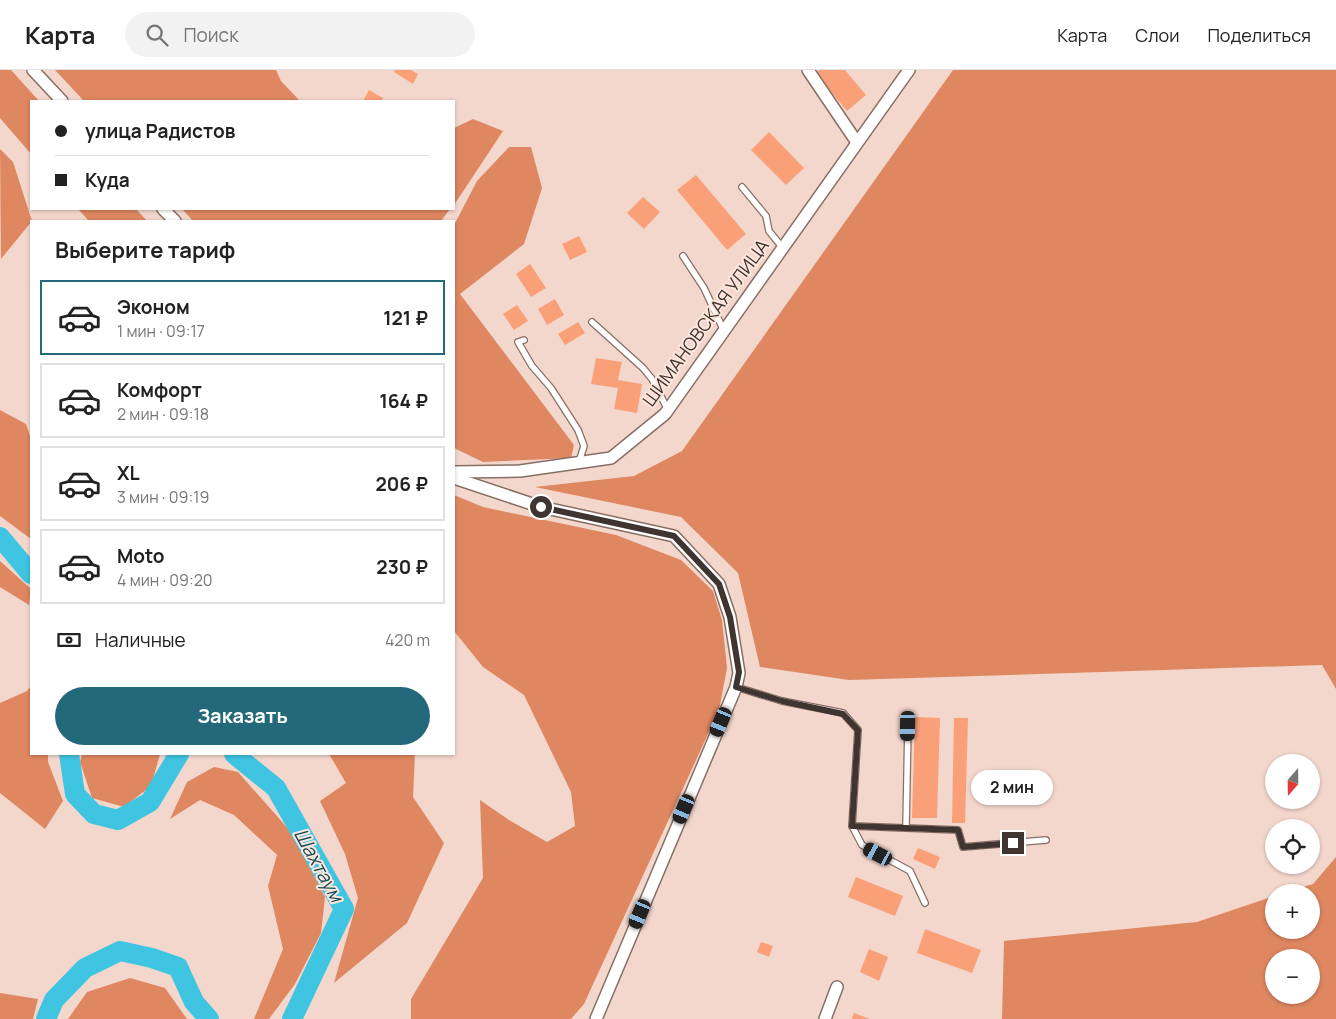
<!DOCTYPE html>
<html lang="ru">
<meta charset="utf-8">
<style>
:root{--surface:#fff;--page:#f2f2f2;--text:#222;--muted:#767676;--line:#e0e0e0;--accent:#236979}
body{margin:0;font-family:Manrope,sans-serif;background:var(--page);color:var(--text);height:100vh;display:flex;flex-direction:column;font-size:19px;white-space:nowrap}
*{box-sizing:border-box;margin:0}
p{font-size:16px;color:var(--muted)}
.icon{flex:none;width:28px;height:28px;fill:none;stroke:currentColor;stroke-width:2;stroke-linecap:round;stroke-linejoin:round}
.map{position:relative;flex:1;overflow:hidden}
.drawer{position:absolute;left:30px;top:150px;width:425px;height:535px;display:flex;flex-direction:column;background:var(--surface);border-radius:0px;box-shadow:0 1px 4px #0004}
.drawer>*{flex:none}
.top-card{position:absolute;left:30px;top:30px;width:425px;height:110px;border-radius:0px;box-shadow:0 1px 4px #0004;display:grid;align-content:center;height:110px;padding:0 25px;background:var(--surface)}
.needle{width:32px;rotate:200deg}
.buttons{position:absolute;left:1265px;top:684px;display:grid;gap:10px}
.buttons a{display:grid;place-items:center;width:55px;height:55px;border-radius:50%;background:var(--surface);box-shadow:0 1px 4px #0004;font-size:25px}
.end{position:absolute;width:22px;height:22px;margin:-11px;border:6px solid #3f342f;background:#fff;box-shadow:0 0 0 2px #fff}
.from{border-radius:50%}
.bubble{position:absolute;height:35px;border-radius:18px;background:var(--surface);box-shadow:0 1px 4px #0004;font-size:16px;font-weight:700;line-height:35px;text-align:center}
.car{position:absolute;width:15px;height:30px;margin:-15px -8px;border-radius:6px;box-shadow:0 0 4px 1px #0007;background:linear-gradient(#222 24%,#8ab4d8 0 40%,#222 0 76%,#8ab4d8 0 86%,#222 0)}
.top-card b{display:flex;align-items:center;gap:18px;height:48px;font-size:19px}
.top-card b+b{border-top:1px solid var(--line)}
.top-card i{width:12px;height:12px;background:var(--text)}
ul{padding:0;list-style:none}
li{display:flex;align-items:center;gap:15px;height:75px;margin:0 10px 8px;padding:0 15px;border:2px solid var(--line);border-radius:0px}
li div{flex:1}
li b{display:block;font-size:19px}
li em{font-style:normal;font-weight:700}
li.active{border-color:var(--accent)}
li>.icon{width:45px;height:45px;stroke-width:1.5}
h2{padding:0 25px;font-size:22px;line-height:60px}
.pay{display:flex;align-items:center;gap:12px;height:55px;padding:0 25px;font-size:19px}
.pay p{margin-inline-start:auto}
.cta{display:flex;gap:10px;margin-top:auto;padding:10px 25px}
.cta a{flex:1;height:58px;border-radius:30px;background:var(--accent);color:#fff;font-size:20px;font-weight:700;line-height:58px;text-align:center}
header{display:flex;align-items:center;gap:30px;box-sizing:border-box;height:70px;padding:0 25px;background:var(--surface);border-bottom:1px solid var(--line)}
header strong{font-size:24px}
nav{display:flex;gap:28px;margin-inline-start:auto;font-size:18px}
.search{width:350px;height:45px;background:var(--page);display:flex;align-items:center;gap:12px;box-sizing:border-box;padding:0 18px;border-radius:28px;color:var(--muted);font-size:19px}
.map>svg:first-child{display:block}
.forest{fill:#de8761;fill-rule:evenodd}
.lines{fill:none;stroke-linecap:round;stroke-linejoin:round}
.river{stroke:#3fc5e2;stroke-width:20}
.building{fill:#f9a079}
.service-casing{stroke:#886e64;stroke-width:8}
.minor-casing{stroke:#886e64;stroke-width:14}
.service{stroke:#fff;stroke-width:5.5}
.minor{stroke:#fff;stroke-width:11}
.route{stroke:#3f342f;stroke-width:6}
.labels{text-anchor:middle;stroke-width:4;stroke-linejoin:round;paint-order:stroke}
.street-label{font-size:18px;fill:#3f342f;stroke:#fde6dc}
.water-label{font-size:19px;font-style:italic;fill:#114a56;stroke:#fde6dc}
</style>
<header>
<strong>Карта</strong>
<div class="search"><svg class="icon" aria-label="search" viewBox="0 0 24 24"><circle cx="10" cy="10" r="6"/><path d="M15 15l6 6"/></svg>Поиск</div>
<nav><a>Карта</a><a>Слои</a><a>Поделиться</a></nav>
</header>
<div class="map">
<svg width="1336" height="949" viewBox="0 0 1336 949">
<rect width="100%" height="100%" fill="#f4d7cc"/>
<g class="forest">
<polygon points="0,0 11,0 39,31 31,31 31,84 0,48"/>
<polygon points="55,0 276,0 281,11 300,31 84,31"/>
<polygon points="953,0 1336,0 1336,619 1322,595 849,610 760,597 738,503 681,447 535,417 634,406 682,381"/>
<polygon points="473,49 503,61 454,135 454,58"/>
<polygon points="509,77 531,77 542,118 524,174 460,224 574,375 571,388 483,392 454,378 454,155 477,111"/>
<polygon points="0,79 13,92 32,151 1,189"/>
<polygon points="78,139 136,139 147,151 89,151"/>
<polygon points="182,139 450,139 441,151 193,151"/>
<polygon points="0,340 26,354 31,369 31,469 0,446"/>
<polygon points="454,425 483,437 616,465 681,490 713,521 722,550 727,598 719,640 584,934 571,949 411,949 411,929 483,808 480,730 509,750 547,772 575,756 571,722 524,625 483,597 454,561"/>
<polygon points="0,491 31,519 29,535 0,517"/>
<polygon points="31,616 31,684 48,684 48,692 63,731 45,759 0,723 0,633 27,621"/>
<polygon points="82,684 160,684 151,716 124,737 92,728 80,692"/>
<polygon points="329,684 415,684 413,727 444,773 407,853 334,913 358,828 345,784 320,731 346,713"/>
<polygon points="214,697 238,702 291,762 325,827 321,863 295,914 269,949 254,949 283,879 268,816 277,785 234,745 200,730 170,749 187,712"/>
<path d="M 1336,787 L 1336,949 L 1002,949 L 1004,871 L 1197,852 L 1274,826 L 1274,860 L 1311,860 L 1311,822 L 1286,822 L 1313,814 ZM 1274,888 L 1311,888 L 1311,925 L 1274,925 Z"/>
<polygon points="130,908 165,918 187,949 68,949 87,922"/>
<polygon points="0,923 38,929 33,949 0,949"/>
</g>
<g class="lines">
<g class="river">
<polyline points="0,467 31,504"/>
<polyline points="69,684 75,724 94,744 118,750 150,732 179,684"/>
<polyline points="234,684 276,718 344,839 292,949"/>
<polyline points="46,949 54,930 85,898 120,881 152,888 178,897 194,932 209,949"/>
</g>
</g>
<g class="building">
<polygon points="395,0 411,0 418,4 413,14 394,2"/>
<polygon points="819,0 845,0 866,25 847,41 815,3"/>
<polygon points="369,20 383,28 381,31 363,31"/>
<polygon points="769,62 804,98 786,115 751,80"/>
<polygon points="696,105 746,164 727,180 677,120"/>
<polygon points="643,127 660,142 644,159 627,143"/>
<polygon points="579,166 587,182 570,190 562,174"/>
<polygon points="530,194 546,218 531,227 516,204"/>
<polygon points="555,229 564,245 547,255 538,239"/>
<polygon points="517,235 528,251 514,260 503,244"/>
<polygon points="578,252 585,263 565,275 558,264"/>
<polygon points="596,288 622,292 618,310 642,314 637,343 614,339 618,318 591,314"/>
<polygon points="915,647 940,648 937,748 912,748"/>
<polygon points="954,648 968,648 965,753 952,753"/>
<polygon points="918,778 940,787 935,799 913,789"/>
<polygon points="856,807 903,826 895,846 848,827"/>
<polygon points="925,859 981,880 972,903 917,883"/>
<polygon points="761,872 773,876 769,887 757,882"/>
<polygon points="869,879 888,887 879,911 860,902"/>
<polygon points="854,943 870,949 852,949"/>
</g>
<g class="lines">
<g class="service-casing">
<g id="service">
<polyline points="742,117 766,146 769,161 782,177"/>
<polyline points="683,186 704,218 724,261"/>
<polyline points="592,252 643,298 652,309 668,340"/>
<polyline points="524,270 518,272 532,296 551,318 578,360 584,376 579,392"/>
<polyline points="736,617 782,631 843,643 858,660 852,756 862,775 910,801 925,833"/>
<polyline points="852,756 958,760 963,777 1046,770"/>
<polyline points="906,757 908,656"/>
</g>
</g>
<g class="minor-casing">
<g id="minor">
<polyline points="33,0 62,31"/>
<polyline points="808,0 856,71"/>
<polyline points="163,139 175,151"/>
<polyline points="454,402 520,401 611,388 665,344 909,0"/>
<polyline points="454,408 541,437 674,466 719,514 730,547 739,603 736,617 596,949"/>
<polyline points="825,949 837,917"/>
</g>
</g>
<use href="#service" class="service"/>
<use href="#minor" class="minor"/>
</g>
<g class="lines">
<polyline class="route" points="541,437 674,466 719,514 730,547 739,602 736,617 782,631 843,644 858,660 852,756 958,760 963,777 1013,773"/>
</g>
<g class="labels">
<g class="street-label">
<text transform="translate(706 253) rotate(-54)" y="6">ШИМАНОВСКАЯ УЛИЦА</text>
</g>
<g class="water-label">
<text transform="translate(319 795) rotate(61)" y="7">Шахтаум</text>
</g>
</g>
</svg>
<div class="buttons">
<a><svg class="needle" viewBox="-14 -14 28 28"><path d="M0-13l5 13h-10z" fill="#e53935"/><path d="M0 13l5-13h-10z" fill="#767676"/></svg></a>
<a><svg class="icon" aria-label="locate" viewBox="0 0 24 24"><circle cx="12" cy="12" r="6"/><path d="M12 2v4M12 18v4M2 12h4M18 12h4"/></svg></a>
<a>+</a>
<a>−</a>
</div>
<i class="end from" style="left:541px;top:437px"></i>
<i class="end" style="left:1013px;top:773px"></i>
<div class="bubble" style="left:971px;top:700px;width:82px">2 мин</div>
<i class="car" style="left:721px;top:652px;rotate:203deg"></i>
<i class="car" style="left:908px;top:656px;rotate:181deg"></i>
<i class="car" style="left:684px;top:739px;rotate:203deg"></i>
<i class="car" style="left:878px;top:784px;rotate:298deg"></i>
<i class="car" style="left:640px;top:844px;rotate:203deg"></i>
<div class="top-card">
<b><i class="from"></i>улица Радистов</b>
<b><i></i>Куда</b>
</div>
<section class="drawer">
<h2>Выберите тариф</h2>
<ul>
<li class="active"><svg class="icon" aria-label="car" viewBox="0 0 24 24"><path d="M5 17H2v-5l4-1 3-4h7l3 4 3 1v5h-3M9 17h6M6 11h13"/><circle cx="7" cy="17" r="2"/><circle cx="17" cy="17" r="2"/></svg><div><b>Эконом</b><p>1 мин · 09:17</p></div><em>121 ₽</em></li>
<li><svg class="icon" aria-label="car" viewBox="0 0 24 24"><path d="M5 17H2v-5l4-1 3-4h7l3 4 3 1v5h-3M9 17h6M6 11h13"/><circle cx="7" cy="17" r="2"/><circle cx="17" cy="17" r="2"/></svg><div><b>Комфорт</b><p>2 мин · 09:18</p></div><em>164 ₽</em></li>
<li><svg class="icon" aria-label="car" viewBox="0 0 24 24"><path d="M5 17H2v-5l4-1 3-4h7l3 4 3 1v5h-3M9 17h6M6 11h13"/><circle cx="7" cy="17" r="2"/><circle cx="17" cy="17" r="2"/></svg><div><b>XL</b><p>3 мин · 09:19</p></div><em>206 ₽</em></li>
<li><svg class="icon" aria-label="car" viewBox="0 0 24 24"><path d="M5 17H2v-5l4-1 3-4h7l3 4 3 1v5h-3M9 17h6M6 11h13"/><circle cx="7" cy="17" r="2"/><circle cx="17" cy="17" r="2"/></svg><div><b>Moto</b><p>4 мин · 09:20</p></div><em>230 ₽</em></li>
</ul>
<div class="pay"><svg class="icon" aria-label="cash" viewBox="0 0 24 24"><path d="M3 7h18v10H3z"/><circle cx="12" cy="12" r="2"/></svg>Наличные<p>420 m</p></div>
<div class="cta"><a>Заказать</a></div>
</section>
</div>
